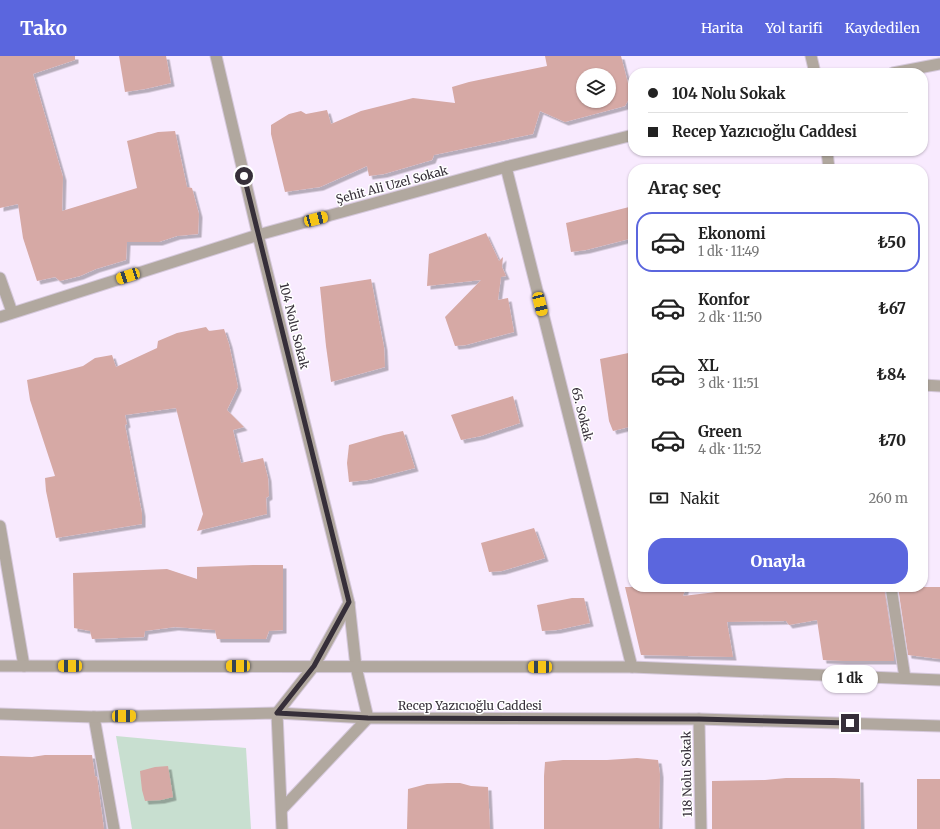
<!DOCTYPE html>
<html lang="tr">
<meta charset="utf-8">
<style>
:root{--surface:#fff;--page:#f6f6f6;--text:#222;--muted:#767676;--line:#e0e0e0;--accent:#5b66de}
body{margin:0;font-family:Merriweather,serif;background:var(--page);color:var(--text);height:100vh;display:flex;flex-direction:column;font-size:15px;white-space:nowrap}
*{box-sizing:border-box;margin:0}
p{font-size:13px;color:var(--muted)}
.icon{flex:none;width:22px;height:22px;fill:none;stroke:currentColor;stroke-width:2;stroke-linecap:round;stroke-linejoin:round}
.map{position:relative;flex:1;overflow:hidden}
.drawer{position:absolute;left:628px;top:108px;width:300px;height:428px;display:flex;flex-direction:column;background:var(--surface);border-radius:16px;box-shadow:0 1px 3px #0004}
.drawer>*{flex:none}
.top-card{position:absolute;left:628px;top:12px;width:300px;height:88px;border-radius:16px;box-shadow:0 1px 3px #0004;display:grid;align-content:center;height:88px;padding:0 20px;background:var(--surface)}
.controls{position:absolute;left:576px;top:12px;display:grid;gap:8px}
.controls a{display:grid;place-items:center;width:40px;height:40px;border-radius:50%;background:var(--surface);box-shadow:0 1px 3px #0004;font-size:20px}
.end{position:absolute;width:18px;height:18px;margin:-9px;border:5px solid #362f39;background:#fff;box-shadow:0 0 0 2px #fff}
.from{border-radius:50%}
.bubble{position:absolute;height:28px;border-radius:14px;background:var(--surface);box-shadow:0 1px 3px #0004;font-size:13px;font-weight:800;line-height:28px;text-align:center}
.car{position:absolute;width:12px;height:24px;margin:-12px -6px;border-radius:5px;box-shadow:0 0 3px 1px #0007;background:linear-gradient(#f5c518 24%,#345 0 40%,#f5c518 0 76%,#345 0 86%,#f5c518 0)}
.top-card b{display:flex;align-items:center;gap:14px;height:38px;font-size:15px}
.top-card b+b{border-top:1px solid var(--line)}
.top-card i{width:10px;height:10px;background:var(--text)}
ul{padding:0;list-style:none}
li{display:flex;align-items:center;gap:12px;height:60px;margin:0 8px 6px;padding:0 12px;border:2px solid transparent;border-radius:16px}
li div{flex:1}
li b{display:block;font-size:15px}
li em{font-style:normal;font-weight:800}
li.active{border-color:var(--accent)}
li>.icon{width:36px;height:36px;stroke-width:1.5}
h2{padding:0 20px;font-size:18px;line-height:48px}
.pay{display:flex;align-items:center;gap:10px;height:44px;padding:0 20px;font-size:15px}
.pay p{margin-inline-start:auto}
.button{display:flex;gap:8px;margin-top:auto;padding:8px 20px}
.button a{flex:1;height:46px;border-radius:16px;background:var(--accent);color:#fff;font-size:16px;font-weight:800;line-height:46px;text-align:center}
header{display:flex;align-items:center;gap:24px;box-sizing:border-box;height:56px;padding:0 20px;background:var(--accent);color:#fff}
header strong{font-size:19px}
nav{display:flex;gap:22px;margin-inline-start:auto;font-size:14px}
.map>svg:first-child{display:block}
.green{fill:#c8dfd0}
.building{fill:#d6a9a5;fill-rule:evenodd;filter:url(#shadow)}
.lines{fill:none;stroke-linecap:round;stroke-linejoin:round}
.minor-casing{stroke:#d5c8db;stroke-width:13}
.tertiary-casing{stroke:#d5c8db;stroke-width:13}
.minor{stroke:#b1a89f;stroke-width:11}
.tertiary{stroke:#b1a89f;stroke-width:11}
.route{stroke:#362f39;stroke-width:5}
.labels{text-anchor:middle;stroke-width:3;stroke-linejoin:round;paint-order:stroke}
.street-label{font-size:12px;fill:#362f39;stroke:#fff}
</style>
<header>
<strong>Tako</strong>
<nav><a>Harita</a><a>Yol tarifi</a><a>Kaydedilen</a></nav>
</header>
<div class="map">
<svg width="940" height="773" viewBox="0 0 940 773">
<defs>
<filter id="shadow"><feDropShadow dx="3.5" dy="3.5" stdDeviation="0" flood-color="#0004"/></filter>
</defs>
<rect width="100%" height="100%" fill="#f8eafe"/>
<polygon class="green" points="116,680 246,692 251,773 132,773"/>
<g class="building">
<polygon points="0,0 75,0 75,4 33,18 63,121 62,155 137,132 127,85 158,76 175,75 187,131 192,132 199,158 198,178 177,180 159,186 127,186 126,204 96,213 80,220 60,225 55,221 37,225 23,182 18,148 0,152"/>
<polygon points="119,0 166,0 171,27 145,33 125,36"/>
<path d="M 545,0 L 621,0 L 631,39 L 625,50 L 565,66 L 540,55 L 533,78 L 434,99 L 432,104 L 384,118 L 369,120 L 367,110 L 320,131 L 285,136 L 271,78 L 271,69 L 289,58 L 301,55 L 306,58 L 327,54 L 331,68 L 361,55 L 413,42 L 455,47 L 452,31 L 469,26 L 547,10 ZM 583,19 L 609,19 L 609,45 L 583,45 Z"/>
<polygon points="633,150 633,182 586,194 571,196 566,167"/>
<polygon points="486,177 499,205 503,201 502,211 506,220 501,221 498,244 508,242 514,276 466,289 455,290 445,261 481,224 427,230 429,198"/>
<polygon points="371,223 384,291 385,311 331,326 326,290 320,231"/>
<polygon points="206,271 209,275 224,273 229,288 238,331 227,354 244,371 233,374 241,407 263,402 268,422 269,440 266,442 267,458 197,475 203,458 176,352 125,359 127,368 125,369 142,457 142,468 56,482 46,435 45,422 55,420 30,344 27,324 68,314 83,310 95,302 112,299 116,311 157,292 158,285 177,277"/>
<polygon points="633,296 633,370 613,375 609,365 600,303"/>
<polygon points="513,340 520,367 481,380 461,384 451,359"/>
<polygon points="403,375 415,412 368,424 349,426 347,407 349,389 384,379"/>
<polygon points="534,472 545,502 502,515 489,516 481,487"/>
<polygon points="253,509 283,509 283,574 269,575 266,583 217,583 215,574 175,571 145,575 144,581 92,583 90,575 74,572 73,517 167,513 197,523 197,511"/>
<polygon points="625,531 686,531 683,540 741,533 740,531 884,531 894,597 894,605 843,605 823,604 817,564 789,569 786,565 727,566 733,601 641,599"/>
<polygon points="898,531 940,531 940,603 908,599"/>
<polygon points="572,542 584,542 590,567 557,574 542,575 537,549"/>
<polygon points="45,699 92,699 95,720 97,721 104,773 0,773 0,700 32,701"/>
<polygon points="637,702 658,704 660,718 659,773 544,773 544,720 545,706 563,704 607,704"/>
<polygon points="168,710 173,741 161,744 145,745 142,734 140,715 155,711"/>
<polygon points="786,722 834,722 860,723 861,773 712,773 712,725 765,724"/>
<rect x="917" y="723" width="23" height="50"/>
<polygon points="447,727 460,727 471,730 488,731 490,773 407,773 408,733 427,728"/>
</g>
<g class="lines">
<g class="minor-casing">
<g id="minor">
<polyline points="216,0 258,179 349,547 356,611 368,662 282,753"/>
<polyline points="811,0 815,17"/>
<polyline points="827,95 829,113"/>
<polyline points="506,111 632,611"/>
<polyline points="0,222 12,256"/>
<polyline points="923,329 940,330"/>
<polyline points="0,470 24,610"/>
<polyline points="891,531 905,622"/>
<polyline points="94,661 114,773"/>
<polyline points="699,663 701,773"/>
<polyline points="282,773 277,657 314,610 349,547"/>
</g>
</g>
<g class="tertiary-casing">
<g id="tertiary">
<polyline points="893,17 940,8"/>
<polyline points="0,261 258,179 506,111 633,79"/>
<polyline points="0,610 632,611 940,624"/>
<polyline points="0,658 94,661 277,657 368,662 699,663 940,670"/>
</g>
</g>
<use href="#minor" class="minor"/>
<use href="#tertiary" class="tertiary"/>
</g>
<g class="lines">
<polyline class="route" points="244,120 349,546 314,610 277,657 368,662 699,663 850,667"/>
</g>
<g class="labels">
<g class="street-label">
<text transform="translate(392 129) rotate(-15)" y="4">Şehit Ali Uzel Sokak</text>
<text transform="translate(294 270) rotate(76)" y="4">104 Nolu Sokak</text>
<text transform="translate(582 358) rotate(76)" y="4">65. Sokak</text>
<text x="470" y="654">Recep Yazıcıoğlu Caddesi</text>
<text transform="translate(687 718) rotate(-91)" y="4">118 Nolu Sokak</text>
</g>
</g>
</svg>
<div class="controls">
<a><svg class="icon" aria-label="layers" viewBox="0 0 24 24"><path d="M12 4l9 5-9 5-9-5zM3 14l9 5 9-5"/></svg></a>
</div>
<i class="end from" style="left:244px;top:120px"></i>
<i class="end" style="left:850px;top:667px"></i>
<div class="bubble" style="left:822px;top:609px;width:56px">1 dk</div>
<i class="car" style="left:316px;top:163px;rotate:75deg"></i>
<i class="car" style="left:128px;top:220px;rotate:252deg"></i>
<i class="car" style="left:540px;top:248px;rotate:166deg"></i>
<i class="car" style="left:70px;top:610px;rotate:270deg"></i>
<i class="car" style="left:238px;top:610px;rotate:270deg"></i>
<i class="car" style="left:540px;top:611px;rotate:270deg"></i>
<i class="car" style="left:124px;top:660px;rotate:89deg"></i>
<div class="top-card">
<b><i class="from"></i>104 Nolu Sokak</b>
<b><i></i>Recep Yazıcıoğlu Caddesi</b>
</div>
<section class="drawer">
<h2>Araç seç</h2>
<ul>
<li class="active"><svg class="icon" aria-label="car" viewBox="0 0 24 24"><path d="M5 17H2v-5l4-1 3-4h7l3 4 3 1v5h-3M9 17h6M6 11h13"/><circle cx="7" cy="17" r="2"/><circle cx="17" cy="17" r="2"/></svg><div><b>Ekonomi</b><p>1 dk · 11:49</p></div><em>₺50</em></li>
<li><svg class="icon" aria-label="car" viewBox="0 0 24 24"><path d="M5 17H2v-5l4-1 3-4h7l3 4 3 1v5h-3M9 17h6M6 11h13"/><circle cx="7" cy="17" r="2"/><circle cx="17" cy="17" r="2"/></svg><div><b>Konfor</b><p>2 dk · 11:50</p></div><em>₺67</em></li>
<li><svg class="icon" aria-label="car" viewBox="0 0 24 24"><path d="M5 17H2v-5l4-1 3-4h7l3 4 3 1v5h-3M9 17h6M6 11h13"/><circle cx="7" cy="17" r="2"/><circle cx="17" cy="17" r="2"/></svg><div><b>XL</b><p>3 dk · 11:51</p></div><em>₺84</em></li>
<li><svg class="icon" aria-label="car" viewBox="0 0 24 24"><path d="M5 17H2v-5l4-1 3-4h7l3 4 3 1v5h-3M9 17h6M6 11h13"/><circle cx="7" cy="17" r="2"/><circle cx="17" cy="17" r="2"/></svg><div><b>Green</b><p>4 dk · 11:52</p></div><em>₺70</em></li>
</ul>
<div class="pay"><svg class="icon" aria-label="cash" viewBox="0 0 24 24"><path d="M3 7h18v10H3z"/><circle cx="12" cy="12" r="2"/></svg>Nakit<p>260 m</p></div>
<div class="button"><a>Onayla</a></div>
</section>
</div>
